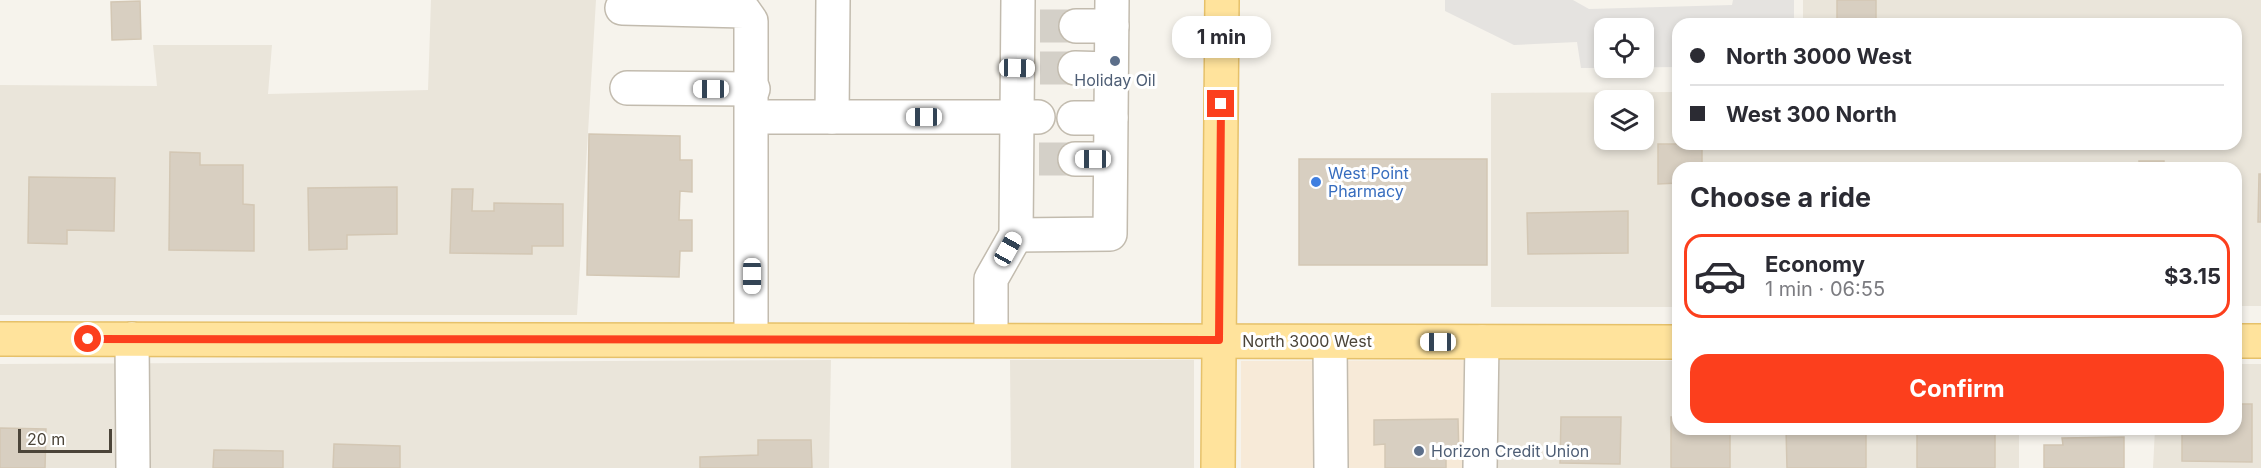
<!DOCTYPE html>
<meta charset="utf-8">
<style>
:root{--surface:#fff;--page:#f7f7f7;--text:#2b2b33;--muted:#7c7c81;--line:#e1e1e2;--accent:#fc3f1d}
body{margin:0;font-family:Inter,sans-serif;background:var(--page);color:var(--text);height:100vh;display:flex;flex-direction:column;font-size:22px;white-space:nowrap}
*{box-sizing:border-box;margin:0}
p{font-size:20px;color:var(--muted)}
.icon{flex:none;width:33px;height:33px;fill:none;stroke:currentColor;stroke-width:2;stroke-linecap:round;stroke-linejoin:round}
.map{position:relative;flex:1;overflow:hidden}
.side{position:absolute;left:1672px;top:162px;width:570px;height:273px;display:flex;flex-direction:column;background:var(--surface);border-radius:18px;box-shadow:0 3px 9px #0003}
.side>*{flex:none}
.top-card{position:absolute;left:1672px;top:18px;width:570px;height:132px;border-radius:18px;box-shadow:0 3px 9px #0003;display:grid;align-content:center;height:132px;padding:0 18px;background:var(--surface)}
.controls{position:absolute;left:1594px;top:18px;display:grid;gap:12px}
.controls a{display:grid;place-items:center;width:60px;height:60px;border-radius:12px;background:var(--surface);box-shadow:0 3px 9px #0003;font-size:30px}
.scale{position:absolute;left:18px;bottom:15px;width:94px;box-sizing:border-box;padding-left:6px;border:3px solid #4b4439;border-top:0;font-size:16px;line-height:21px;white-space:nowrap;color:#4b4439;-webkit-text-stroke:4px #fff;paint-order:stroke}
.end{position:absolute;width:27px;height:27px;margin:-14px;border:8px solid #fc3f1d;background:#fff;box-shadow:0 0 0 3px #fff}
.from{border-radius:50%}
.bubble{position:absolute;height:42px;border-radius:18px;background:var(--surface);box-shadow:0 3px 9px #0003;font-size:20px;font-weight:700;line-height:42px;text-align:center}
.car{position:absolute;width:18px;height:36px;margin:-18px -9px;border-radius:8px;box-shadow:0 0 4px 2px #0007;background:linear-gradient(#fff 24%,#345 0 40%,#fff 0 76%,#345 0 86%,#fff 0)}
.top-card b{display:flex;align-items:center;gap:21px;height:57px;font-size:22px}
.top-card b+b{border-top:2px solid var(--line)}
.top-card i{width:15px;height:15px;background:var(--text)}
ul{padding:0;list-style:none}
li{display:flex;align-items:center;gap:18px;height:84px;margin:0 12px 9px;padding:0 6px;border:3px solid transparent;border-radius:18px}
li div{flex:1}
li b{display:block;font-size:22px}
li em{font-style:normal;font-weight:700}
li.selected{border-color:var(--accent)}
li>.icon{width:54px;height:54px;stroke-width:1.5}
h2{padding:0 18px;font-size:27px;line-height:72px}
.cta{display:flex;gap:12px;margin-top:auto;padding:12px 18px}
.cta a{flex:1;height:69px;border-radius:18px;background:var(--accent);color:#fff;font-size:24px;font-weight:700;line-height:69px;text-align:center}
.map>svg:first-child{display:block}
.residential{fill:#eae5da;fill-rule:evenodd}
.commercial{fill:#f7ead8}
.parking{fill:#e5e3e0;fill-rule:evenodd}
.building{fill:#d8cfc1;stroke:#d3c7b4;stroke-width:1.5}
.lines{fill:none;stroke-linecap:round;stroke-linejoin:round}
.minor-tunnel{stroke:#d4d0c8;stroke-width:33;stroke-dasharray:33 16;stroke-linecap:butt}
.minor-casing{stroke:#c2bbae;stroke-width:36}
.major-casing{stroke:#e6c16a;stroke-width:36}
.minor{stroke:#fff;stroke-width:33}
.major{stroke:#ffe39c;stroke-width:33}
.route{stroke:#fc3f1d;stroke-width:8}
.service-dot{fill:#5c6f8a;stroke:#fff;stroke-width:2}
.shop-dot{fill:#3f7fe0;stroke:#fff;stroke-width:2}
.labels{text-anchor:middle;stroke-width:6;stroke-linejoin:round;paint-order:stroke}
.service-label{font-size:16px;fill:#4e5e75;stroke:#fff}
.shop-label{font-size:16px;fill:#366cbe;stroke:#fff;text-anchor:start}
.street-label{font-size:16px;fill:#4b4439;stroke:#fff}
</style>
<div class="map">
<svg width="2261" height="468" viewBox="0 0 2261 468">
<rect width="100%" height="100%" fill="#f6f3ec"/>
<g class="residential">
<polygon points="431,0 596,0 577,315 0,315 0,85 157,86 153,45 272,45 268,94 428,90"/>
<path d="M 1803,0 L 2261,0 L 2261,306 L 2237,306 L 2236,168 L 1678,168 L 1678,307 L 1491,307 L 1491,93 L 1678,92 L 1678,144 L 2236,144 L 2236,24 L 1803,24 ZM 1605,100 L 1644,100 L 1644,140 L 1605,140 Z"/>
<polygon points="831,360 829,468 0,468 0,364"/>
<polygon points="1010,360 1194,360 1194,468 1011,468"/>
<polygon points="1496,360 1678,361 1678,429 2019,429 2019,468 1498,468"/>
<polygon points="2237,364 2261,364 2261,468 2153,468 2155,429 2236,429"/>
</g>
<polygon class="commercial" points="1496,360 1498,468 1241,468 1241,361"/>
<path class="parking" d="M 1445,0 L 1573,0 L 1589,9 L 1732,5 L 1733,0 L 1794,0 L 1794,24 L 1678,24 L 1678,67 L 1581,68 L 1577,42 L 1514,45 L 1445,11 ZM 1605,28 L 1644,28 L 1644,68 L 1605,68 Z"/>
<g class="building">
<rect x="1837" y="0" width="39" height="21"/>
<polygon points="140,1 141,39 112,40 111,2"/>
<polygon points="589,134 680,136 680,160 692,160 692,192 680,191 679,220 692,220 692,251 680,251 679,277 587,275"/>
<polygon points="1658,144 1702,144 1702,168 1678,168 1678,183 1658,184"/>
<polygon points="170,152 200,153 200,165 243,165 243,204 254,205 254,251 169,250"/>
<rect x="1299" y="159" width="188" height="106"/>
<rect x="2139" y="161" width="25" height="7"/>
<polygon points="2259,174 2261,174 2261,222 2258,222"/>
<polygon points="29,177 115,178 114,231 67,230 67,244 28,243"/>
<polygon points="397,187 397,234 347,235 347,249 309,250 308,188"/>
<polygon points="452,189 473,189 472,211 494,211 494,203 563,204 563,246 532,246 532,254 450,253"/>
<polygon points="1628,211 1628,253 1528,254 1527,213"/>
<polygon points="2236,404 2252,404 2252,462 2182,461 2182,429 2236,429"/>
<polygon points="1561,417 1621,417 1620,464 1560,463"/>
<polygon points="1671,417 1678,417 1678,429 1730,429 1730,468 1671,468"/>
<polygon points="1458,419 1459,457 1446,457 1446,468 1385,468 1385,444 1374,445 1374,420"/>
<polygon points="0,428 46,429 45,468 0,468"/>
<polygon points="1786,429 1866,429 1866,468 1787,468"/>
<rect x="1917" y="429" width="78" height="39"/>
<polygon points="2124,437 2124,468 2044,468 2044,445 2063,445 2062,438"/>
<polygon points="758,440 811,440 812,468 700,468 700,457 758,455"/>
<polygon points="334,444 400,446 400,468 333,468"/>
<polygon points="214,450 283,451 283,468 213,468"/>
</g>
<g class="lines">
<g class="minor-tunnel">
<polyline points="1040,26 1076,26"/>
<polyline points="1040,68 1075,68"/>
<polyline points="1039,159 1075,159"/>
</g>
<g class="minor-casing">
<g id="minor">
<polyline points="833,0 832,117 1038,117"/>
<polyline points="622,8 744,11 751,21 751,339"/>
<polyline points="1076,26 1112,26"/>
<polyline points="1075,68 1111,69"/>
<polyline points="627,88 753,89"/>
<polyline points="753,117 832,117"/>
<polyline points="1074,118 1111,118"/>
<polyline points="1075,159 1110,159"/>
<polyline points="1016,235 1110,234 1112,0"/>
<polyline points="132,339 133,468"/>
<polyline points="991,340 991,279 1016,235 1018,0"/>
<polyline points="1330,342 1331,468"/>
<polyline points="1480,468 1482,342"/>
</g>
</g>
<g class="major-casing">
<g id="major">
<polyline points="0,339 1678,342"/>
<polyline points="2236,341 2261,341"/>
<polyline points="1218,468 1222,0"/>
</g>
</g>
<use href="#minor" class="minor"/>
<use href="#major" class="major"/>
</g>
<g class="lines">
<polyline class="route" points="88,339 1219,340 1221,104"/>
</g>
<g class="service-dot">
<circle cx="1115" cy="61" r="6"/>
<circle cx="1419" cy="451" r="6"/>
</g>
<circle class="shop-dot" cx="1316" cy="182" r="6"/>
<g class="labels">
<g class="service-label">
<text x="1115" y="86">Holiday Oil</text>
<text x="1431" y="457" text-anchor="start">Horizon Credit Union</text>
</g>
<g class="shop-label">
<text x="1328" y="179">West Point<tspan x="1328" dy="18">Pharmacy</tspan></text>
</g>
<g class="street-label">
<text x="1307" y="347">North 3000 West</text>
</g>
</g>
</svg>
<div class="controls">
<a><svg class="icon" aria-label="locate" viewBox="0 0 24 24"><circle cx="12" cy="12" r="6"/><path d="M12 2v4M12 18v4M2 12h4M18 12h4"/></svg></a>
<a><svg class="icon" aria-label="layers" viewBox="0 0 24 24"><path d="M12 4l9 5-9 5-9-5zM3 14l9 5 9-5"/></svg></a>
</div>
<div class="scale">20 m</div>
<i class="end from" style="left:88px;top:339px"></i>
<i class="end" style="left:1221px;top:104px"></i>
<div class="bubble" style="left:1172px;top:16px;width:99px">1 min</div>
<i class="car" style="left:1017px;top:68px;rotate:91deg"></i>
<i class="car" style="left:711px;top:89px;rotate:270deg"></i>
<i class="car" style="left:924px;top:117px;rotate:270deg"></i>
<i class="car" style="left:1093px;top:159px;rotate:270deg"></i>
<i class="car" style="left:1008px;top:249px;rotate:29deg"></i>
<i class="car" style="left:752px;top:276px;rotate:180deg"></i>
<i class="car" style="left:1438px;top:342px;rotate:270deg"></i>
<div class="top-card">
<b><i class="from"></i>North 3000 West</b>
<b><i></i>West 300 North</b>
</div>
<section class="side">
<h2>Choose a ride</h2>
<ul>
<li class="selected"><svg class="icon" aria-label="car" viewBox="0 0 24 24"><path d="M5 17H2v-5l4-1 3-4h7l3 4 3 1v5h-3M9 17h6M6 11h13"/><circle cx="7" cy="17" r="2"/><circle cx="17" cy="17" r="2"/></svg><div><b>Economy</b><p>1 min · 06:55</p></div><em>$3.15</em></li>
</ul>
<div class="cta"><a>Confirm</a></div>
</section>
</div>
